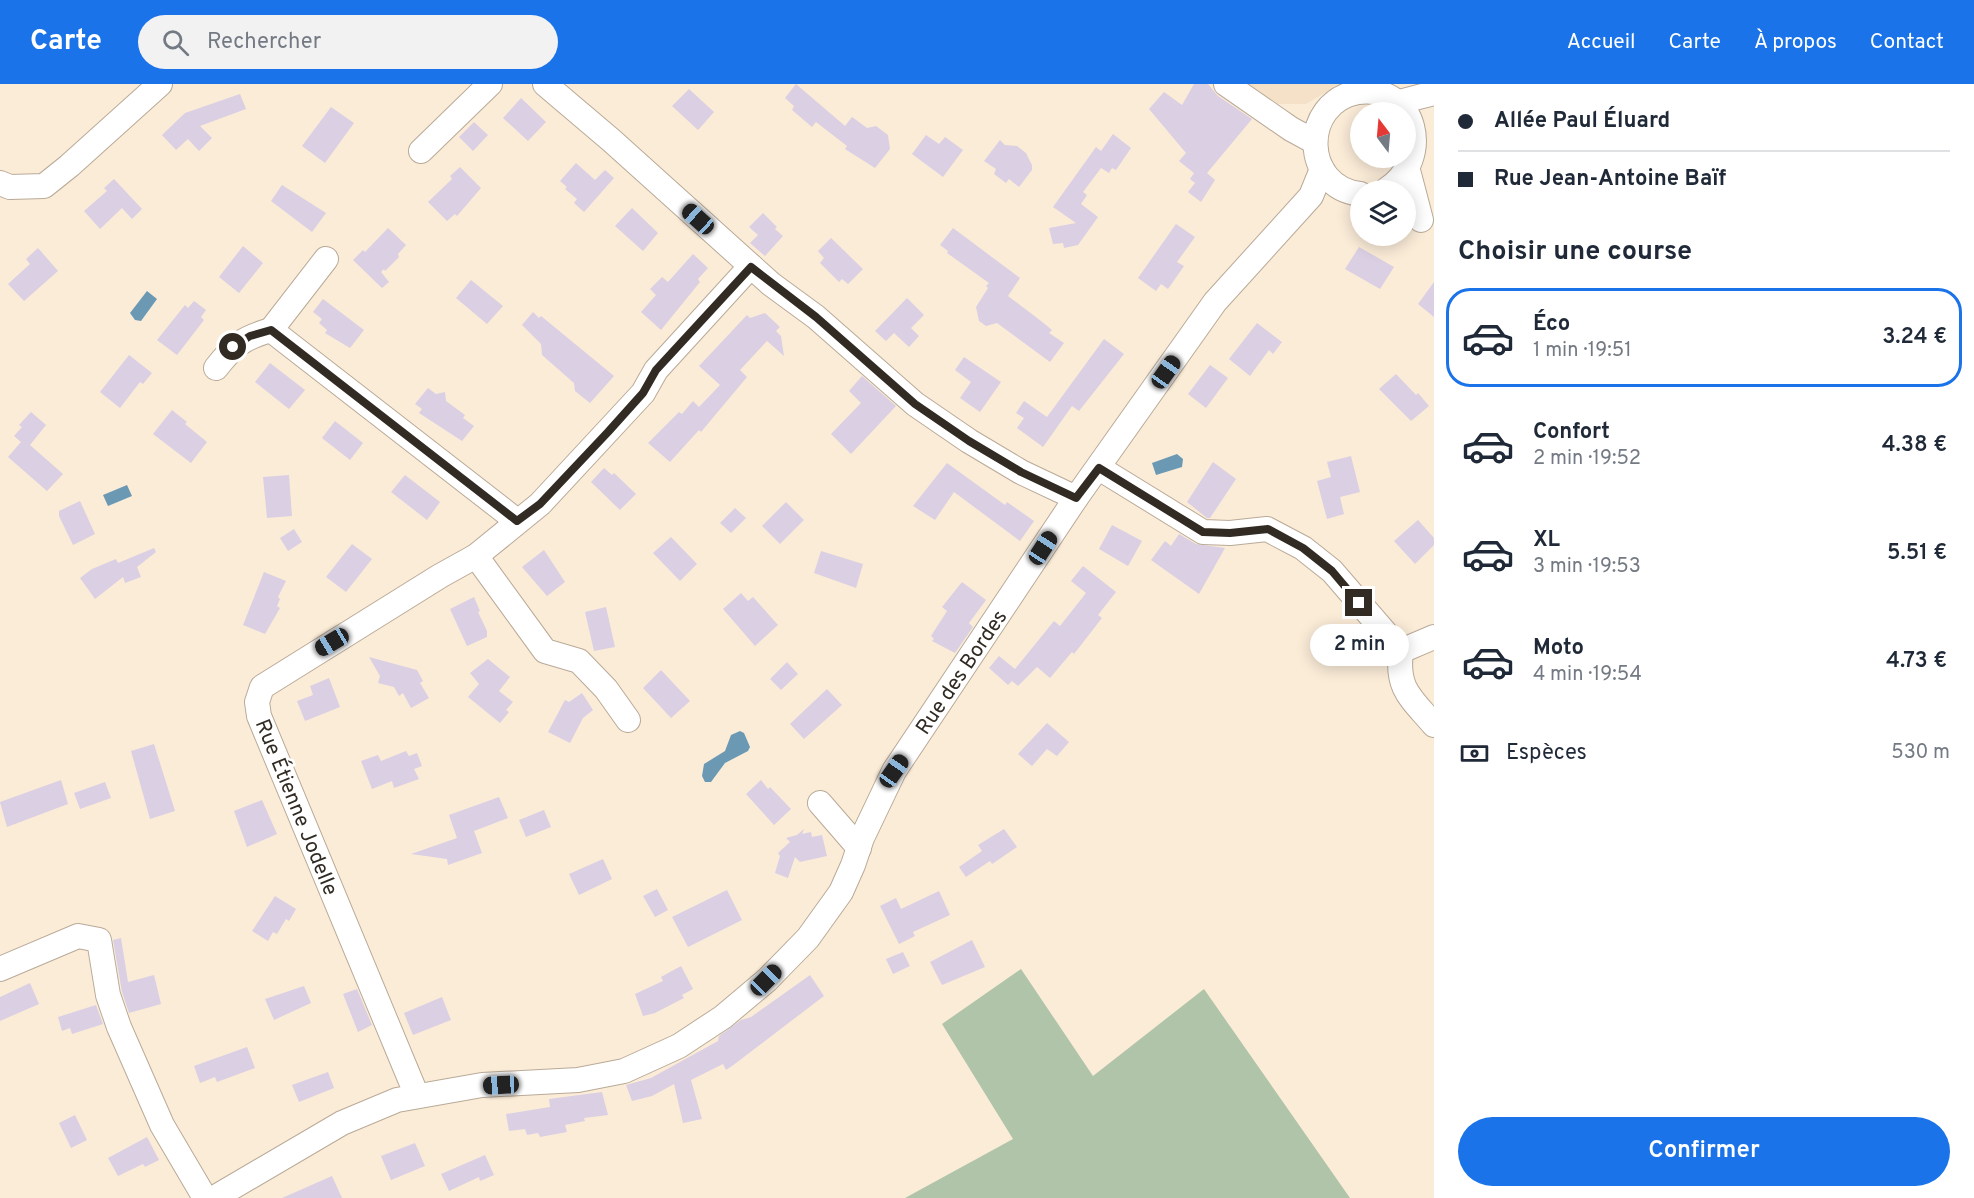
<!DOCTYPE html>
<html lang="fr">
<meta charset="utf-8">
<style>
:root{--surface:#fff;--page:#f2f2f3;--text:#1f2937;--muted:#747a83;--line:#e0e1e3;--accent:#1a73e8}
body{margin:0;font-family:Overpass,sans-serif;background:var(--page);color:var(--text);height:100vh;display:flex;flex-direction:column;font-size:22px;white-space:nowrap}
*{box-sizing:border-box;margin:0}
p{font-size:20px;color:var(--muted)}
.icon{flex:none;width:33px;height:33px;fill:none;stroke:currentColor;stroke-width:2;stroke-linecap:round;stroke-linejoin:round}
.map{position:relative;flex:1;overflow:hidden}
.details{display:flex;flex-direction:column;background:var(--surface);width:540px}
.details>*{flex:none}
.top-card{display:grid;align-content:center;height:132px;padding:0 24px;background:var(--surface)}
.needle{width:39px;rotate:344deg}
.fabs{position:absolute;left:1350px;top:18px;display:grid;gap:12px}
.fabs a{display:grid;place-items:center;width:66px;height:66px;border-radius:50%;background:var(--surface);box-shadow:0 3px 15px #0003;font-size:30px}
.end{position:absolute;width:27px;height:27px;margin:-14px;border:8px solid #312b24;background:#fff;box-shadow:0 0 0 3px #fff}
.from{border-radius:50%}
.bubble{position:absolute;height:42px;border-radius:21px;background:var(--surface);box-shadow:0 3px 15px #0003;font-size:20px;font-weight:600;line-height:42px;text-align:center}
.car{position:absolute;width:18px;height:36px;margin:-18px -9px;border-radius:8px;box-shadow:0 0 4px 2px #0007;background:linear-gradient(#222 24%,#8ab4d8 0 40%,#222 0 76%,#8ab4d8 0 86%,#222 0)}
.top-card b{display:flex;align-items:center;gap:21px;height:57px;font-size:22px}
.top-card b+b{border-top:2px solid var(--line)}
.top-card i{width:15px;height:15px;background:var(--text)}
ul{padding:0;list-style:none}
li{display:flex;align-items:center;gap:18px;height:99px;margin:0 12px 9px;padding:0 12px;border:3px solid transparent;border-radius:24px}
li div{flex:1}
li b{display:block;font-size:22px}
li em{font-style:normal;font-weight:600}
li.active{border-color:var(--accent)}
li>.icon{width:54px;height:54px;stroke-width:1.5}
h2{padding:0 24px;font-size:27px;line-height:72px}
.pay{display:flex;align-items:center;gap:15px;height:66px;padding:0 24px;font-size:22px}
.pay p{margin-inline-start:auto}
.cta{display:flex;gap:12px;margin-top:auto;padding:12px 24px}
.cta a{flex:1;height:69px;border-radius:36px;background:var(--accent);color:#fff;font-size:24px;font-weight:600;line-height:69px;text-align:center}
header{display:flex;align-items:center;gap:36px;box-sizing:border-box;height:84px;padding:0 30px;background:var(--accent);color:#fff}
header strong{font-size:28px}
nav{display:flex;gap:33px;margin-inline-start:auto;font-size:21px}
.search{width:420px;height:54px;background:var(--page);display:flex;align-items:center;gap:15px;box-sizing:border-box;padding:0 21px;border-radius:33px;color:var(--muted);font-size:22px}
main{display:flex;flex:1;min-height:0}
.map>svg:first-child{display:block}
.built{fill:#f5e1c7}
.green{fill:#afc4a8}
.water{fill:#6b99b4}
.building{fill:#dbcfe3}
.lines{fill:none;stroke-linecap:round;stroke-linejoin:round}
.minor-casing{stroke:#b9aa98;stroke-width:26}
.minor{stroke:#fff;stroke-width:24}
.route{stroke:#312b24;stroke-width:8}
.labels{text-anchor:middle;stroke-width:5;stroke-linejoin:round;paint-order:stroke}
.street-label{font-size:21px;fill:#312b24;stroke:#fff}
</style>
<header>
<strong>Carte</strong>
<div class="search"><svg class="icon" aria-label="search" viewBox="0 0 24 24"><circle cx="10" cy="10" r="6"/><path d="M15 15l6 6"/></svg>Rechercher</div>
<nav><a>Accueil</a><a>Carte</a><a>À propos</a><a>Contact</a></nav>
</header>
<main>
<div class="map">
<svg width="1434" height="1114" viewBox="0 0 1434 1114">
<rect width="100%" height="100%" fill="#fbecd8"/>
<polygon class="built" points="1244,0 1340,0 1306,20 1267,20"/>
<polygon class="green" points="1021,885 1093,992 1204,905 1350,1114 905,1114 1013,1055 942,940"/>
<g class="water">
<polygon points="147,207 157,215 141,237 135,236 130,229"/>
<polygon points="1177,370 1183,375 1182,383 1156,391 1152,379"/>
<polygon points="127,401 132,412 108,422 103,411"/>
<polygon points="740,647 744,649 750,663 748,667 725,679 711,698 705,698 702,692 704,680 725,667 731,651"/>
</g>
<g class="building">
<polygon points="796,0 845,42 852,33 867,44 876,42 888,51 890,65 875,84 845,65 847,62 816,38 812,43 792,26 794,22 785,14"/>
<polygon points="1194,0 1208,0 1218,12 1252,35 1207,89 1215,96 1201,118 1188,108 1195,99 1190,95 1194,89 1179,77 1186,69 1149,25 1164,8 1182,21"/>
<polygon points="689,5 714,28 698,46 672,22"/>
<polygon points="240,10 246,25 200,42 212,54 199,67 188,55 176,66 162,51 185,29"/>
<polygon points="521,14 546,38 528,57 503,34"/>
<polygon points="331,23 354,39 325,79 302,62"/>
<polygon points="474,38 488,51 473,67 459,53"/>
<polygon points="1113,50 1131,64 1116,86 1112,84 1109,89 1101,84 1083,108 1087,111 1081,120 1098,133 1078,161 1064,164 1063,159 1053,160 1049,144 1076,139 1053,123 1096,63 1101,67"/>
<polygon points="926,51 939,60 945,53 963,66 943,93 912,70"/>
<polygon points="1000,56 1005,61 1017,62 1026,69 1032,81 1032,86 1019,103 1009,95 1006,99 994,90 996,85 984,77"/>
<polygon points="576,79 595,96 605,86 614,94 584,128 574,119 577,115 565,105 567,103 560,97"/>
<polygon points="460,83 481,104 457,132 455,130 447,137 428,118 452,95 450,92"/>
<polygon points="114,95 142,125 132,135 122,124 100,145 84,127 107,107 104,104"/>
<polygon points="282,101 326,129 312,148 271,117"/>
<polygon points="632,124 658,149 643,167 615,142"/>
<polygon points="763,129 777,143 775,145 783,152 765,172 750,159 758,151 749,143"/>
<polygon points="1176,140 1195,153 1177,178 1184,182 1168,205 1161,200 1156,207 1138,194"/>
<polygon points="388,144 406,161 398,170 399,173 385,187 384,185 381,188 389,198 382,204 353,176 363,166 365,168"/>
<polygon points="953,144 1020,194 1008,212 1041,237 1052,246 1049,249 1064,259 1050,278 997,239 986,242 979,237 976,223 988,204 986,202 989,199 947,169 948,167 940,161"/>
<polygon points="831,154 863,185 848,200 842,195 839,198 820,179 824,174 818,167"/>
<polygon points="243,162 263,179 239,209 219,193"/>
<polygon points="1359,163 1394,183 1380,205 1345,185"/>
<polygon points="38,164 58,187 24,217 8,200 30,180 26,175"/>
<polygon points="693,170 708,184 698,195 700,198 661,246 641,228 656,211 650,205 662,193 668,198"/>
<polygon points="471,196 503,222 487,240 456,214"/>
<polygon points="1434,198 1434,233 1418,220"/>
<polygon points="907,214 924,231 911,244 919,252 909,263 894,249 886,257 875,247"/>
<polygon points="323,215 364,246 350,264 325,249 327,246 319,239 322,235 313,228"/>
<polygon points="194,217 206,226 201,233 204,236 177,271 157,256 185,221 188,224"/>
<polygon points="533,228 539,234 541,232 614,292 590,319 575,307 574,299 542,271 541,260 522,241"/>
<polygon points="765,229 780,243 776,247 781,252 784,272 767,257 740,286 747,293 701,348 699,346 670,378 648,359 679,328 682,330 693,317 699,323 720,301 699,282 747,231 750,234"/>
<polygon points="1257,239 1282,258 1273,270 1269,266 1250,292 1229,275"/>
<polygon points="1104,255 1124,270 1079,327 1072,322 1043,363 1017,344 1024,334 1016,329 1024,317 1047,333"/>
<polygon points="129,271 152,289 143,300 140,298 120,324 100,308"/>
<polygon points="964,273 1001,298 980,328 960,314 971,298 955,286"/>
<polygon points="270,279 305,306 289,325 255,298"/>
<polygon points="1210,281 1228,294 1206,324 1188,310"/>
<polygon points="1396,290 1416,311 1418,309 1429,322 1411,337 1379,305"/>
<polygon points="862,292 896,322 851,370 831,350 861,319 849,307"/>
<polygon points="428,304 436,310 445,308 446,317 465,331 463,334 474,342 462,357 419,329 422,325 415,320"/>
<polygon points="172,326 187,338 185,340 207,358 191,379 153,350"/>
<polygon points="31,328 46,341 30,361 63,390 47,407 8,373 21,358 14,352 22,343 19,341"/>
<polygon points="335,337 363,359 350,376 322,354"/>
<polygon points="1351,372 1360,408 1340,413 1344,430 1327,435 1317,397 1331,393 1327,378"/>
<polygon points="1213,378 1236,395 1210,434 1207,434 1187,418"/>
<polygon points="947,379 1005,421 1007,418 1034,437 1020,457 954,408 935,436 913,422"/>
<polygon points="604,384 612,391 614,389 636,410 620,426 591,398"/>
<polygon points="289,391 292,432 267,434 263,393"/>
<polygon points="405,391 440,418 427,436 391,408"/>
<polygon points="80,417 95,450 73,461 59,432 59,427"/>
<polygon points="786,418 804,436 780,460 762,442"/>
<polygon points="735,424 746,434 731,449 720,439"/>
<polygon points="1418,436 1434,454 1434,461 1415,480 1394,457"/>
<polygon points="1112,441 1142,457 1128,482 1099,465"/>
<polygon points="294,445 302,458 288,467 280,454"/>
<polygon points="1179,450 1196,460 1225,464 1199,510 1151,476 1165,457 1171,462"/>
<polygon points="671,453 697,480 680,497 653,469"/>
<polygon points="352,460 372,475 346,508 326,493"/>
<polygon points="154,464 156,468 137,483 141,493 125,499 123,493 95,515 80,494 92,485 116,475 118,479"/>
<polygon points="544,466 565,498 547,512 522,483"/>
<polygon points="821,467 863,480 856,504 814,489"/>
<polygon points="1083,482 1116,508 1098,531 1102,534 1074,570 1072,568 1050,594 1037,583 1018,602 1012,597 1008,601 989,584 999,572 1015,585 1054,537 1060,542 1086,509 1071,497"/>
<polygon points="264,488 286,497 278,513 280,515 277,522 280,524 265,550 243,541"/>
<polygon points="962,498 986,516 969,539 973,543 955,569 932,557 934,555 931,552 947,527 942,523"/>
<polygon points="741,509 748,517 753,513 778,541 755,562 723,525"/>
<polygon points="474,513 480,527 478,528 487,547 487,553 467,562 450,525"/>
<polygon points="606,523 615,563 594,567 585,528"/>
<polygon points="369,573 417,586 423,597 420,599 429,614 411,624 403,609 399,612 394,603 378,599 380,592"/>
<polygon points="488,575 510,593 499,607 513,618 506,626 509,628 500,639 468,613 479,600 470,589"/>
<polygon points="787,578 798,590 781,606 770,595"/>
<polygon points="661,586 690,617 671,634 643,604"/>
<polygon points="329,594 340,623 305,637 297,617 313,611 310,602"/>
<polygon points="827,605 842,621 804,655 790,640"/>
<polygon points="582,609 593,626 583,634 570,659 548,648 565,616 569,618"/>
<polygon points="1047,639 1069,658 1057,672 1047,665 1032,682 1018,670"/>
<polygon points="154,660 175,727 150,735 131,667"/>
<polygon points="406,667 409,672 417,669 422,682 414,685 419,695 394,704 392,697 372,705 361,677 378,671 381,677"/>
<polygon points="61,696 68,720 7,743 0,718"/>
<polygon points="761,696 768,705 770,703 791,725 774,741 746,710"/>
<polygon points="105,698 111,714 80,725 74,709"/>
<polygon points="499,713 508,734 474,747 482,769 448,781 447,775 411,770 457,754 449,731"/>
<polygon points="262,716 277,750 247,763 234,727"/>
<polygon points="544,726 551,743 526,753 519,736"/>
<polygon points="804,745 802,750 811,748 812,753 822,751 827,772 800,778 795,773 788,794 775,789 780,772 778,769 790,758 786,754 797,751"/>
<polygon points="1004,745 1017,763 992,780 990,777 966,793 959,783 982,767 978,761"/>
<polygon points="603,775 612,795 579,811 569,790"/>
<polygon points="657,805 668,826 655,833 643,812"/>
<polygon points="727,806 742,836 688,863 672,833"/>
<polygon points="939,807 950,831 913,848 915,852 899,860 880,822 896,814 901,825"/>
<polygon points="275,812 296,825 289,837 286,835 277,850 273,848 268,857 252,847"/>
<polygon points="121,854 128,898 154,891 161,920 129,929 122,908 113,856"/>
<polygon points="972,856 985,883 942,901 930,878"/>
<polygon points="903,868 910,882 893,890 886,875"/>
<polygon points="681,882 693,905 682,911 684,914 655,929 643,932 635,910 663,897 661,893"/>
<polygon points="810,891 824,912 732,982 726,986 723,980 691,996 702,1035 683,1039 674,1000 652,1012 632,1017 626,1001 651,994 718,957 719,952 741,936 751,933"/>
<polygon points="30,899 39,920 0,937 0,913"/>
<polygon points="304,902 311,919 274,936 265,915"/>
<polygon points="357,905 372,941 358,948 343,910"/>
<polygon points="442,913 451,936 413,951 404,929"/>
<polygon points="96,921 103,940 72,950 70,944 62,947 58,933"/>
<polygon points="247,963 255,984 217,998 215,993 200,999 194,982"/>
<polygon points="328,988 334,1004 299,1018 292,1001"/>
<polygon points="602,1008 608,1031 584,1034 585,1037 565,1041 567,1048 540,1053 538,1049 527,1051 525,1045 509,1047 506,1030 550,1023 549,1015"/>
<polygon points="75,1031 87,1056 71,1064 59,1039"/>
<polygon points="147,1053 159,1076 145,1083 143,1080 118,1092 108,1074"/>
<polygon points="415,1059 425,1082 391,1096 381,1072"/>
<polygon points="485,1071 494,1091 480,1097 479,1093 449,1107 441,1090"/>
<polygon points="332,1092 342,1114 282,1114"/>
</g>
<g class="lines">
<g class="minor-casing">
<g id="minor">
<polyline points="545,0 611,56 771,200 816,233 915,320 969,357 1021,388 1076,414"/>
<polyline points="1226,0 1291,45 1315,58"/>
<polyline points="1399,18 1434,9"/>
<polyline points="421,67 490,0"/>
<polyline points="1409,90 1421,136"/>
<polyline points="0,99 10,103 44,102 69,82 160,0"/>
<path d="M 1360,110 C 1302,103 1300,19 1358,8 C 1417,0 1434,76 1386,106"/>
<polyline points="326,175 271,246 517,437"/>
<path d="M 216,284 C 234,261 243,254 271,246"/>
<polyline points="1099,384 1203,448 1230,449 1267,445 1303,464 1332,487 1401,567 1434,553"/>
<polyline points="476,472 545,567 579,577 606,605 628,636"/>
<path d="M 1401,567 C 1396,605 1411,614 1434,641"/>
<polyline points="820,719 859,764"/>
<polyline points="0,885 78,852 99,856 108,911 119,943 162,1041 205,1114"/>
<polyline points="417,1012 259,632 257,618 262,603 440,492 476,472 540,420 643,309 656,286 751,182"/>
<polyline points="214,1114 342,1039 397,1016 482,1001 578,996 624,987 679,962 723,933 767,896 808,854 841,808 853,781 862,754 894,687 1076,414 1215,218 1311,112 1322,85"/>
</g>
</g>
<use href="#minor" class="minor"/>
</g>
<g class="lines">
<polyline class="route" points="233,263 250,252 271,246 517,437 540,420 608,348 643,309 656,286 751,183 816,233 915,320 969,357 1021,388 1076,414 1099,384 1203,448 1230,449 1268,445 1303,464 1332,487 1359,519"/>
</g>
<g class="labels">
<g class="street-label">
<text transform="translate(961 588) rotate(-56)" y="7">Rue des Bordes</text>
<text transform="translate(297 723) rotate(68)" y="7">Rue Étienne Jodelle</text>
</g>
</g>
</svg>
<div class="fabs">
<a><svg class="needle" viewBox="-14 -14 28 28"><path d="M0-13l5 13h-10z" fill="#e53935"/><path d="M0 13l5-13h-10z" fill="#747a83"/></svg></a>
<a><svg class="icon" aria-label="layers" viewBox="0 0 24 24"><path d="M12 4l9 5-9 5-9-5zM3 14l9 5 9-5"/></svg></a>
</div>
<i class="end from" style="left:233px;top:263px"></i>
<i class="end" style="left:1359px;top:519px"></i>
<div class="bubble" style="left:1310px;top:540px;width:99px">2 min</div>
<i class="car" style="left:698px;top:135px;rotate:312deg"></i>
<i class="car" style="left:1166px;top:288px;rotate:35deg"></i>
<i class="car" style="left:1043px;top:464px;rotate:33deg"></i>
<i class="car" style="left:332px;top:558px;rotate:239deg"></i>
<i class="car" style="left:894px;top:687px;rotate:35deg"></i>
<i class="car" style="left:766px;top:896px;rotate:45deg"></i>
<i class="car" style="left:501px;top:1001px;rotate:267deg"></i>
</div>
<section class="details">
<div class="top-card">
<b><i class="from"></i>Allée Paul Éluard</b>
<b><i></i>Rue Jean-Antoine Baïf</b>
</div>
<h2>Choisir une course</h2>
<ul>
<li class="active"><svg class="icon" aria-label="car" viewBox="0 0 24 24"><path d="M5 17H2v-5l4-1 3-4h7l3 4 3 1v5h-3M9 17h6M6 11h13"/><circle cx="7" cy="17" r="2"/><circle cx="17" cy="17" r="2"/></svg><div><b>Éco</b><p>1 min · 19:51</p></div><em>3.24 €</em></li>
<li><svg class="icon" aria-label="car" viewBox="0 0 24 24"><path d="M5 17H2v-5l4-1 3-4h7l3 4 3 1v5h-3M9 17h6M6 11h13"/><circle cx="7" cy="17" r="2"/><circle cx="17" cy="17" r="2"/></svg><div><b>Confort</b><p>2 min · 19:52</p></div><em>4.38 €</em></li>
<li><svg class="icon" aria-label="car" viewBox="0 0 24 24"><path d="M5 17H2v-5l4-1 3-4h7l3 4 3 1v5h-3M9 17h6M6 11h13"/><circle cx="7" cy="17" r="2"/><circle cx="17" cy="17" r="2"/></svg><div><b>XL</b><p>3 min · 19:53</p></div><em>5.51 €</em></li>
<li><svg class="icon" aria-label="car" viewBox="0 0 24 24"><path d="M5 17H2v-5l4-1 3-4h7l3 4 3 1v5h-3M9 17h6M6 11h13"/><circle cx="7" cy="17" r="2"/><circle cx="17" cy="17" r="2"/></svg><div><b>Moto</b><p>4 min · 19:54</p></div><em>4.73 €</em></li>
</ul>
<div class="pay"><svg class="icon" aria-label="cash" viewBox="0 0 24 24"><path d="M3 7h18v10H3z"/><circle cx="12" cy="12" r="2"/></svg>Espèces<p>530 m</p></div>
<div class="cta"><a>Confirmer</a></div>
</section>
</main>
